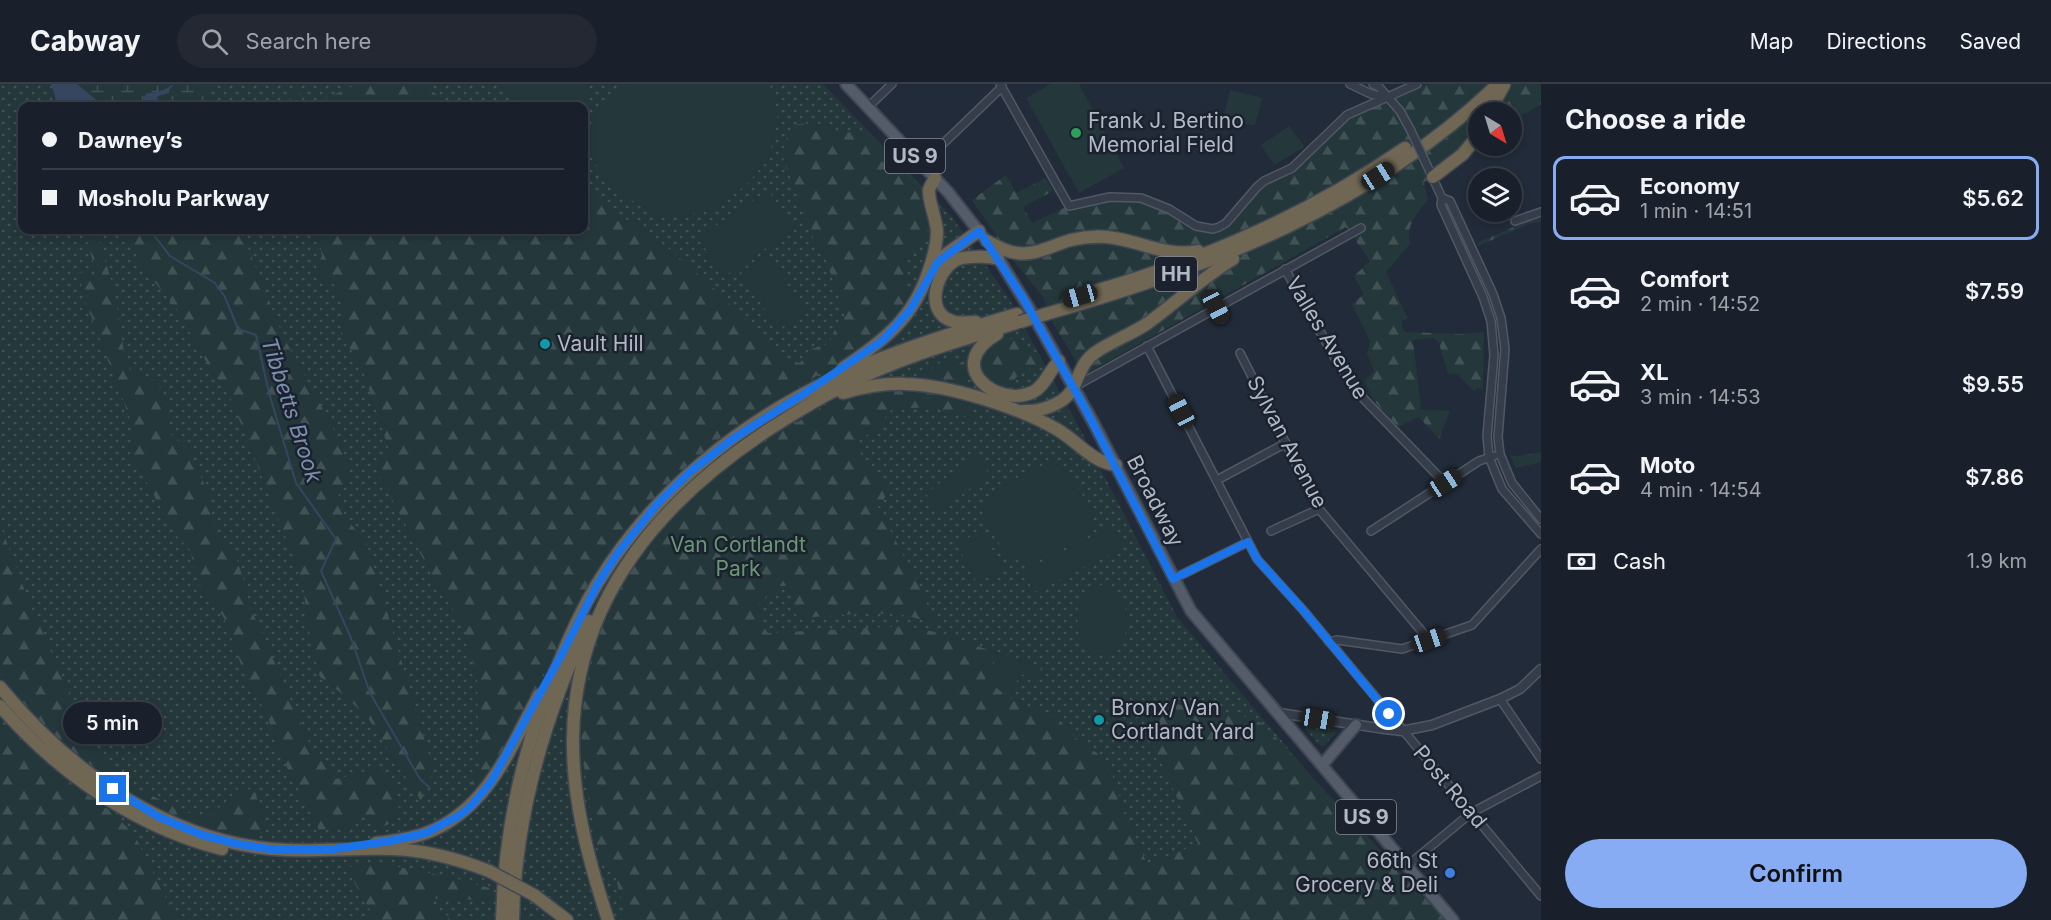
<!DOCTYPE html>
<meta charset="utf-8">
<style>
:root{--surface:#1a202b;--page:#232833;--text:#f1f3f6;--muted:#9fa3a9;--line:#383e47;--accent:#87acf4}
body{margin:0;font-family:Inter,sans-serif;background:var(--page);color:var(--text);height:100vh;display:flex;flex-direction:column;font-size:22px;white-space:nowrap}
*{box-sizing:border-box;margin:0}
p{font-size:20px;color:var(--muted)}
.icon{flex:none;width:33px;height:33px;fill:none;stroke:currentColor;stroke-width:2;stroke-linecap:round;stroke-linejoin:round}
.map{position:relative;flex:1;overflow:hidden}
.sheet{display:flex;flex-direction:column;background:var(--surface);width:510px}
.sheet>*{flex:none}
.guide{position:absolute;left:18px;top:18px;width:570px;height:132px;border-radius:12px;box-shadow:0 3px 9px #0003,0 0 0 2px var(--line);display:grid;align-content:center;height:132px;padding:0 24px;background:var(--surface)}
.needle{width:39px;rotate:142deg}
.tools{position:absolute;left:1468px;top:18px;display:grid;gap:12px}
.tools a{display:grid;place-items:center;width:54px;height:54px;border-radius:50%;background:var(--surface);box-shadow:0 3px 9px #0003,0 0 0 2px var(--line);font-size:30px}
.end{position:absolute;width:27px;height:27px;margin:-14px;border:8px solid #1a73e8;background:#fff;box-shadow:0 0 0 3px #fff}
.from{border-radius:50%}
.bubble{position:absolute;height:42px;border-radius:21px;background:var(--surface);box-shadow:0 3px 9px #0003,0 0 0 2px var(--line);font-size:20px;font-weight:600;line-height:42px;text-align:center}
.car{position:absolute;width:18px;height:36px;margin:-18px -9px;border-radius:8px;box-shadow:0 0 4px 2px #0007;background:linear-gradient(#222 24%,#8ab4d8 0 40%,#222 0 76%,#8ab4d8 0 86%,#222 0)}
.guide b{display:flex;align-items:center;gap:21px;height:57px;font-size:22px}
.guide b+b{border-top:2px solid var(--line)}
.guide i{width:15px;height:15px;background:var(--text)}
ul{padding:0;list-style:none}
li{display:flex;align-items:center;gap:18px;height:84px;margin:0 12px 9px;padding:0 12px;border:3px solid transparent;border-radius:12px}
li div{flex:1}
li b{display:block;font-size:22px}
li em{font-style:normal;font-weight:600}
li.selected{border-color:var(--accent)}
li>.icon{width:54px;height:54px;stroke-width:1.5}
h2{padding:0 24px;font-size:27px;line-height:72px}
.pay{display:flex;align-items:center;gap:15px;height:66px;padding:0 24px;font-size:22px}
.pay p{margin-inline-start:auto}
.cta{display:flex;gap:12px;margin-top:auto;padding:12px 24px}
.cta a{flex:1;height:69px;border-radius:36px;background:var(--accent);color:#111;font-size:24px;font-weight:600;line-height:69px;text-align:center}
header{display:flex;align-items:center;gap:36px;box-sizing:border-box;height:84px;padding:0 30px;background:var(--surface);border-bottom:2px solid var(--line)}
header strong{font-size:28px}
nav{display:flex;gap:33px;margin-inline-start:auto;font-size:21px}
.search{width:420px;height:54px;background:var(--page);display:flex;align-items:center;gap:15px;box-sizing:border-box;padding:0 21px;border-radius:33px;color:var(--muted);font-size:22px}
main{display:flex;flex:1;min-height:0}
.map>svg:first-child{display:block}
.grass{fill:url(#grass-dots);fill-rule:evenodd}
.forest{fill:url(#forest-firs)}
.wetland{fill:url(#wetland-marsh)}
.garden{fill:#24373a}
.water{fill:#364660}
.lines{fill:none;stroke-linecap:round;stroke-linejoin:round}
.stream{stroke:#364660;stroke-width:2}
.minor-casing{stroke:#515864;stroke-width:10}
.tertiary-casing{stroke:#515864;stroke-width:11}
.primary-casing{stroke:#3f4653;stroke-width:14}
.motorway-casing{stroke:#414854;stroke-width:15}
.minor{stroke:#363d4a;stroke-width:7}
.tertiary{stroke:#363d4a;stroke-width:8}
.primary{stroke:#545c6a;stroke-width:10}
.motorway{stroke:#6f6653;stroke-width:12}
.minor-bridge-casing{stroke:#515864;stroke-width:10;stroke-linecap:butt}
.motorway-bridge-casing{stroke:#414854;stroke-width:15;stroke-linecap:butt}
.minor-bridge{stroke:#363d4a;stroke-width:7}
.motorway-bridge{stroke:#6f6653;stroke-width:12}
.route{stroke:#1a73e8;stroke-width:8}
.leisure-dot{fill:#2e9e5b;stroke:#1b222e;stroke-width:2}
.culture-dot{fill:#0f9aa8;stroke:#1b222e;stroke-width:2}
.shop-dot{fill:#3f7fe0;stroke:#1b222e;stroke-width:2}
.labels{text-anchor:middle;stroke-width:5;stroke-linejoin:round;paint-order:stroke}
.shield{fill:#1b222e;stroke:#848b98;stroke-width:1.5}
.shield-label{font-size:20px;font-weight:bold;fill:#b1b8c6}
.poi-label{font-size:21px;fill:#b1b8c6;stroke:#1b222e;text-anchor:start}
.street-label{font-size:21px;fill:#b1b8c6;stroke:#1b222e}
.park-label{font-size:21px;fill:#699675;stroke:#1b222e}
.water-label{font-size:22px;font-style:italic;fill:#7a8ead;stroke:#1b222e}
</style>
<header>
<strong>Cabway</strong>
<div class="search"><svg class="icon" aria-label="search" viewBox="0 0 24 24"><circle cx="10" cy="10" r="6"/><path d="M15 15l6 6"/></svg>Search here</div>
<nav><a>Map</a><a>Directions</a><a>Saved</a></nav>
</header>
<main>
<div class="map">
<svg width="1541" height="836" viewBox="0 0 1541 836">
<defs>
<pattern id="grass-dots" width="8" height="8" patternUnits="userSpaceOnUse" patternTransform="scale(1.5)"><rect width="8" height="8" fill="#24373a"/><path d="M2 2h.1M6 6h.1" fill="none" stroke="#415255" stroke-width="1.8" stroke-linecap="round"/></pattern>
<pattern id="forest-firs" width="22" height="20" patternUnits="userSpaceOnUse" patternTransform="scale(1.5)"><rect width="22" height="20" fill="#24373a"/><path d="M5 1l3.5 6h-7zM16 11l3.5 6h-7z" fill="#415255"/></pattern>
<pattern id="wetland-marsh" width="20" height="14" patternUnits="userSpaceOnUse" patternTransform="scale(1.5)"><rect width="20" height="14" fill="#24373a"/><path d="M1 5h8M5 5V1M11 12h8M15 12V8" fill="none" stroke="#415255"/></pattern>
</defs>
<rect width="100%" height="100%" fill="#222b39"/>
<g class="grass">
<path d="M 0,0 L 823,0 L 952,133 L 1008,213 L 1080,345 L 1177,533 L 1433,836 L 0,836 ZM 22,22 L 584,22 L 584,146 L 22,146 Z"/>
<polygon points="1306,641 1334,645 1336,648 1325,661 1321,662 1306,646"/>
</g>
<g class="forest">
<polygon points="357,0 428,0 432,7 452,22 321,22 325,15"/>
<path d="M 1426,0 L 1541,0 L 1541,20 L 1512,38 L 1512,28 L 1479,28 L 1479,58 L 1433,93 L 1410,106 L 1424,99 L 1428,115 C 1419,128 1404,142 1410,160 L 1386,188 L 1407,233 L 1402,238 L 1402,243 L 1405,248 L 1461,250 L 1484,248 L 1483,305 L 1477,304 L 1474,307 L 1458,291 L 1448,290 L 1439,259 L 1433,254 L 1413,256 L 1421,325 L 1450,327 L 1439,355 L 1419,333 L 1398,343 L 1374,317 L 1364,297 L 1374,287 L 1367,269 L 1370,257 L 1352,220 L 1364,210 L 1354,192 L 1370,177 L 1346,143 L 1084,291 L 1053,239 L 1043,213 L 1012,175 L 972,116 L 1006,91 L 1016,109 L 1046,94 L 1053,107 L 1023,123 L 1032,139 L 1064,124 L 1074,125 L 1093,118 L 1123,115 L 1140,118 L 1167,127 L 1190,142 L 1202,147 L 1214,147 L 1252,110 L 1266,99 L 1289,89 L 1320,64 L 1343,38 Z"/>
<polygon points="293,3 300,8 304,22 289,22"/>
<path d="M 817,39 L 842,49 L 865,47 L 923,106 L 927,122 L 928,156 C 903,174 901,185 911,214 L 889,243 L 856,270 L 821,289 L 720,354 L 662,406 L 642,427 L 594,491 L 495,684 L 470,716 L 462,718 L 479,683 L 477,596 L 464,543 L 438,503 L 375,383 L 390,369 L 361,281 L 341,251 L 343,220 L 334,200 L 319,194 L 316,182 L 322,172 L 317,146 L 584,146 L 584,101 L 609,121 L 621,134 L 637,139 L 675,170 L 711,202 L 788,276 L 800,279 L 809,266 L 829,259 L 835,245 L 846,231 L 825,174 L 815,159 L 782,71 L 787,53 L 797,40 Z"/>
<polygon points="1541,134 1541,138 1529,140 1478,162 1477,159 1525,138"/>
<polygon points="84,146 96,146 115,209 124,268 130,286 158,298 167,323 167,347 190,368 209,411 216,451 237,476 244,497 250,525 257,538 312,665 336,695 363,688 377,680 388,690 400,718 394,738 377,745 364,730 347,742 319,746 279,668 267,630 247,597 224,534 198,498 190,466 176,451 129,367 134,345 82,208 80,188 98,195"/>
<polygon points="125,146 241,146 283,252 341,359 350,390 337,414 346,434 367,460 433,684 421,717 368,634 345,612 320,593 311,561 302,495 232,317 204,274 178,227 140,180"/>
<path d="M 1005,251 L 1040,271 L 1042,276 C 1035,285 1024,287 1015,294 L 1014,304 C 1000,302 985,295 978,283 C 981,268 992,260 1005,251 Z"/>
<polygon points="958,276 966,284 968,298 962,302 940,295 929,296 925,290 941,278"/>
<polygon points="878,305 928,308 974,318 971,335 932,323 892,325 873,349 855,355 869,382 888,406 882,420 878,423 940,541 905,531 871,529 799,534 789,523 795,517 795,509 789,502 779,502 759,520 762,541 768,549 907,542 939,549 989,566 995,577 985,596 1018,619 1058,634 1074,653 1101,672 1121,707 1118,715 1147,780 1198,760 1147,648 1142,617 1148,615 1253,634 1264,641 1445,836 626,836 616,794 596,762 581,663 584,611 600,548 637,470 696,408 737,375 833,316"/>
<polygon points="1541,368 1541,378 1516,384 1510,371 1518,372"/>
<polygon points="0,440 29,518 68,606 90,665 141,707 203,735 224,720 239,704 254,706 268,744 255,757 214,751 170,734 121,703 75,669 23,623 0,588"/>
<polygon points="0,633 49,684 109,726 134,750 177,836 0,836"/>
<polygon points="384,780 455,794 489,804 494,816 417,814 448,832 450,836 375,836 346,783"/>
</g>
<polygon class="wetland" points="77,0 206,0 210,5 210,18 200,22 156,22 158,12 168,6 173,1 155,9 147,9 137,22 97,22 100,19"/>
<g class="garden">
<polygon points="500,0 583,0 590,7 573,22 521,22"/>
<polygon points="628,0 770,0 778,37 768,76 747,100 721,121 686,132 656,130 629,115 601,88 587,67 592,34"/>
<polygon points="1051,0 1079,0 1124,84 1079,109 1026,14"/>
<polygon points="1230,6 1262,14 1255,42 1223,35"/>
<polygon points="1289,42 1305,63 1274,81 1261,61"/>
<polygon points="768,106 794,145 724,193 698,154"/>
<polygon points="768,170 805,228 778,246 741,188"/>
<polygon points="974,371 989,389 941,428 926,410"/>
<path d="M 1050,379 C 1063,380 1068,389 1074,399 C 1082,411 1094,424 1091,440 C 1090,445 1088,448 1084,452 C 1077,458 1040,477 1031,478 C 1025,479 1018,477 1013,474 C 1003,468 999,460 994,449 C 990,442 982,433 984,424 C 986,408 1035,382 1050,379 Z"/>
<polygon points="1110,444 1125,463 1034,508 1023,487"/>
<polygon points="982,446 1003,485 977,499 957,460"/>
<path d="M 1101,501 C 1105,502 1111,503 1114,505 C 1139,523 1128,595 1082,561 C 1078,544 1072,519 1087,507 C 1091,504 1097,502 1101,501 Z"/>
<polygon points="989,566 1041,584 1037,596 1021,590 1009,612 985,596 995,577"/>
</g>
<g class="water">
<polygon points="51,0 77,0 100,19 97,22 58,22"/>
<path d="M 175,0 L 169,6 L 169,9 L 158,12 L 156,22 L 137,22 L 147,9 C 158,10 165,5 175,0 Z"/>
</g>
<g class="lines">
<polyline class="stream" points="150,146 170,172 215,199 225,213 238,245 256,251 269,309 296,399 336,455 321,487 351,554 370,609 420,695 429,703"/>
<g class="minor-casing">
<g id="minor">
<polyline points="1000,0 1069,122 1110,113 1141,114 1169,125 1196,142 1213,145 1219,143 1226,139 1257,103 1264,97 1292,84 1347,31 1417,0"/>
<polyline points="1350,0 1371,10 1388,14"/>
<polyline points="1373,0 1379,3 1400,27 1411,47"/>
<polyline points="868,23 892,0"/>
<polyline points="1424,75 1442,114 1441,121 1483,213 1491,237 1494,271 1487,352 1489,373 1502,405 1541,450"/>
<polyline points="922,80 1002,3"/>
<polyline points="1442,114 1450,117 1493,210 1501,234 1505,265 1498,353 1500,370 1512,399 1541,435"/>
<polyline points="1515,137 1541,128"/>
<polyline points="1285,185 1340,283 1359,310 1445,399"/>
<polyline points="1216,223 1222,235"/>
<polyline points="1147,262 1257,475 1303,526 1541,812"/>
<polyline points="1240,269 1319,425 1429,556"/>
<polyline points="1076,302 1361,144"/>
<polyline points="1217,396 1286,359"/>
<polyline points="1271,447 1319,425"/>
<polyline points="1371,447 1479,377 1494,372"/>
<polyline points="1173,495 1248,458"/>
<polyline points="1329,558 1337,556 1402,565 1472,541 1541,465"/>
<polyline points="1500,615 1541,675"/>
<polyline points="1407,782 1471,729 1541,692"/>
</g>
</g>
<g class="tertiary-casing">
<polyline id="tertiary" points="1279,629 1385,645 1402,647 1432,641 1500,615 1520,605 1541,585"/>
</g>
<g class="primary-casing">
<g id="primary">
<polyline points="846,0 948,108 984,154"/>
<polyline points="995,169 1029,224 1093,338 1191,527 1453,836"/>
<polyline points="1323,680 1356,641"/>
</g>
</g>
<g class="motorway-casing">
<g id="motorway">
<polyline points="1489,28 1504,1"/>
<polyline points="1433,93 1463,70 1479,50"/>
<path d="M 987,157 C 996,162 1006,168 1017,169 C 1035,172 1053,161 1071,156 C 1083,153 1095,152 1107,153 C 1139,156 1166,174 1198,167"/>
<polyline points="932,186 945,171 979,147"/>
<path d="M 1095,207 C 1206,175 1310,130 1405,64"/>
<path d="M 1046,230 C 1212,183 1371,122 1498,0"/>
<path d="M 976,238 C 968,238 960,240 952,237 C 924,228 936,187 956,176 C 964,172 990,172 998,175"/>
<path d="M 997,250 C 942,282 998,325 1033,308 C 1045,302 1049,287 1059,277"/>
<path d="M 843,284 C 885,256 915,233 930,183 C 934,171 937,159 937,147 C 936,134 928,116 929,106 C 930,102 933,98 935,94"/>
<path d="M 843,309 C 863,303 884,299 906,300 C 949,301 1021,324 1058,346 C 1077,357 1093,379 1116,381"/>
<path d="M 1023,327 C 1039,328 1063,321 1072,306 C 1080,292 1081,278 1096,268 C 1112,257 1132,250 1148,239 C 1177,218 1202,194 1233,175"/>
<path d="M 0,603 C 71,689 173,762 288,766 C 323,767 358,764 392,765 C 426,766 458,775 489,787"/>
<path d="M 0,622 C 58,689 136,743 222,765"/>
<path d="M 376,759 C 393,757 410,755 426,749 C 488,726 510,664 539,611"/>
<polyline points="534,811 567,836"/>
<path d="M 502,836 C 504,748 523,661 558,581 C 569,553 582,525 597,500 C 653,408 740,338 837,293 C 895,266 956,248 1017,230"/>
<path d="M 513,836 C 515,732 545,631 589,537"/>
<path d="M 608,836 C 589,778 572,716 573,654 C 575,508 668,407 787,334 C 811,319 836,305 862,293 C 912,270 964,255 1016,239"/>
</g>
</g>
<use href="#minor" class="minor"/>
<use href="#tertiary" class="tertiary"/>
<use href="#primary" class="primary"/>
<use href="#motorway" class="motorway"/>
<g class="minor-bridge-casing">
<polyline id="minor-bridge" points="1411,47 1424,75"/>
</g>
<g class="motorway-bridge-casing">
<g id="motorway-bridge">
<polyline points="1020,238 1046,230"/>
<polyline points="489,787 534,811"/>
</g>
</g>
<use href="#minor-bridge" class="minor-bridge"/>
<use href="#motorway-bridge" class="motorway-bridge"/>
</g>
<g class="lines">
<polyline class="route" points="113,705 159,733 202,751 238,760 276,766 334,765 390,757 426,749 460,731 471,722 491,698 563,568 597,501 617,470 658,419 691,387 734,354 805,309 883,256 910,226 938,178 979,147 1023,214 1086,326 1173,495 1248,458 1257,475 1303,526 1389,630"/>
</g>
<circle class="leisure-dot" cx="1076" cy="49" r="6"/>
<g class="culture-dot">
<circle cx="545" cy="260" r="6"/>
<circle cx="1099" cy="636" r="6"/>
</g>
<circle class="shop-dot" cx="1450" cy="789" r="6"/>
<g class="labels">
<g class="shield">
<rect x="885" y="55" width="60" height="34" rx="4.5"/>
<rect x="1155" y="173" width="42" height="34" rx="4.5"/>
<rect x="1336" y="716" width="60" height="34" rx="4.5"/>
</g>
<g class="shield-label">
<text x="915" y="79">US 9</text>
<text x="1176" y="197">HH</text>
<text x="1366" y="740">US 9</text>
</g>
<g class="poi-label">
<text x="1088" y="44">Frank J. Bertino<tspan x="1088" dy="24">Memorial Field</tspan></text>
<text x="557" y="267">Vault Hill</text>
<text x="1111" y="631">Bronx/ Van<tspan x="1111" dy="24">Cortlandt Yard</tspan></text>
<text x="1438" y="784" text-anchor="end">66th St<tspan x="1438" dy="24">Grocery &amp; Deli</tspan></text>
</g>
<g class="street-label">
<text transform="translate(1327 254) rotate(59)" y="7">Valles Avenue</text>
<text transform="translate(1287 358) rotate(62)" y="7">Sylvan Avenue</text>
<text transform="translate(1155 417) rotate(63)" y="7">Broadway</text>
<text transform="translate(1450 703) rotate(50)" y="7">Post Road</text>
</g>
<g class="park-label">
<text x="738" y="468">Van Cortlandt<tspan x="738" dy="24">Park</tspan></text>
</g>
<g class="water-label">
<text transform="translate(292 326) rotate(72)" y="8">Tibbetts Brook</text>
</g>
</g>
</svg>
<div class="tools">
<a><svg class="needle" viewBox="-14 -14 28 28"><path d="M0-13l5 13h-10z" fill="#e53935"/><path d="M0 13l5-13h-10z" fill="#9fa3a9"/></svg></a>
<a><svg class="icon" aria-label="layers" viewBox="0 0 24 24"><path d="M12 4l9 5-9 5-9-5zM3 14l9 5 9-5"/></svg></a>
</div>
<i class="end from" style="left:1389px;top:630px"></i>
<i class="end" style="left:113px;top:705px"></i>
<div class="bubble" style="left:63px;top:618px;width:99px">5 min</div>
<i class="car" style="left:1378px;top:92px;rotate:58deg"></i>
<i class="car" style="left:1080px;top:212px;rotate:254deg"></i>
<i class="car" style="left:1216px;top:223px;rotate:152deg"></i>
<i class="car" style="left:1181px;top:327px;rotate:332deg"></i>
<i class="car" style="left:1445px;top:399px;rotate:57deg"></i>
<i class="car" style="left:1429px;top:556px;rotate:71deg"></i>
<i class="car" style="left:1318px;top:635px;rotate:99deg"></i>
<div class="guide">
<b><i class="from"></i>Dawney’s</b>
<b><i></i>Mosholu Parkway</b>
</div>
</div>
<section class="sheet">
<h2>Choose a ride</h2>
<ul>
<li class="selected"><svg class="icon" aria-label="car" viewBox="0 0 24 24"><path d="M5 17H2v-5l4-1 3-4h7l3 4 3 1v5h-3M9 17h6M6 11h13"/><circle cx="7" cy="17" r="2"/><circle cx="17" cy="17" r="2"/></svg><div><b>Economy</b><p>1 min · 14:51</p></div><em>$5.62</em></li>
<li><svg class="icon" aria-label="car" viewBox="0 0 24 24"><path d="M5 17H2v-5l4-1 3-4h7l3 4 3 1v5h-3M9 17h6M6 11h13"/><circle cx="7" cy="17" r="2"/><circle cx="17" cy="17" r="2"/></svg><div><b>Comfort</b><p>2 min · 14:52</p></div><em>$7.59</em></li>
<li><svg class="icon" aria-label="car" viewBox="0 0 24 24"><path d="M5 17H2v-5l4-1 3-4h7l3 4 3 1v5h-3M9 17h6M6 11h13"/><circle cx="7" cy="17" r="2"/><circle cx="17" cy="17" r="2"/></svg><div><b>XL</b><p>3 min · 14:53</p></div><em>$9.55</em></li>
<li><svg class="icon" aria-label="car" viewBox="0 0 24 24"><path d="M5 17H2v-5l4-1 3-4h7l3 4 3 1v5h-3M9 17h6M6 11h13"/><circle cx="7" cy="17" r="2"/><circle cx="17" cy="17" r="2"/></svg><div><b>Moto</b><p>4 min · 14:54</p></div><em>$7.86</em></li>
</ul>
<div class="pay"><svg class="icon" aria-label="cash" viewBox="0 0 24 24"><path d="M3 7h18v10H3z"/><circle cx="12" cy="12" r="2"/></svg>Cash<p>1.9 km</p></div>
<div class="cta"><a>Confirm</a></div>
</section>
</main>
